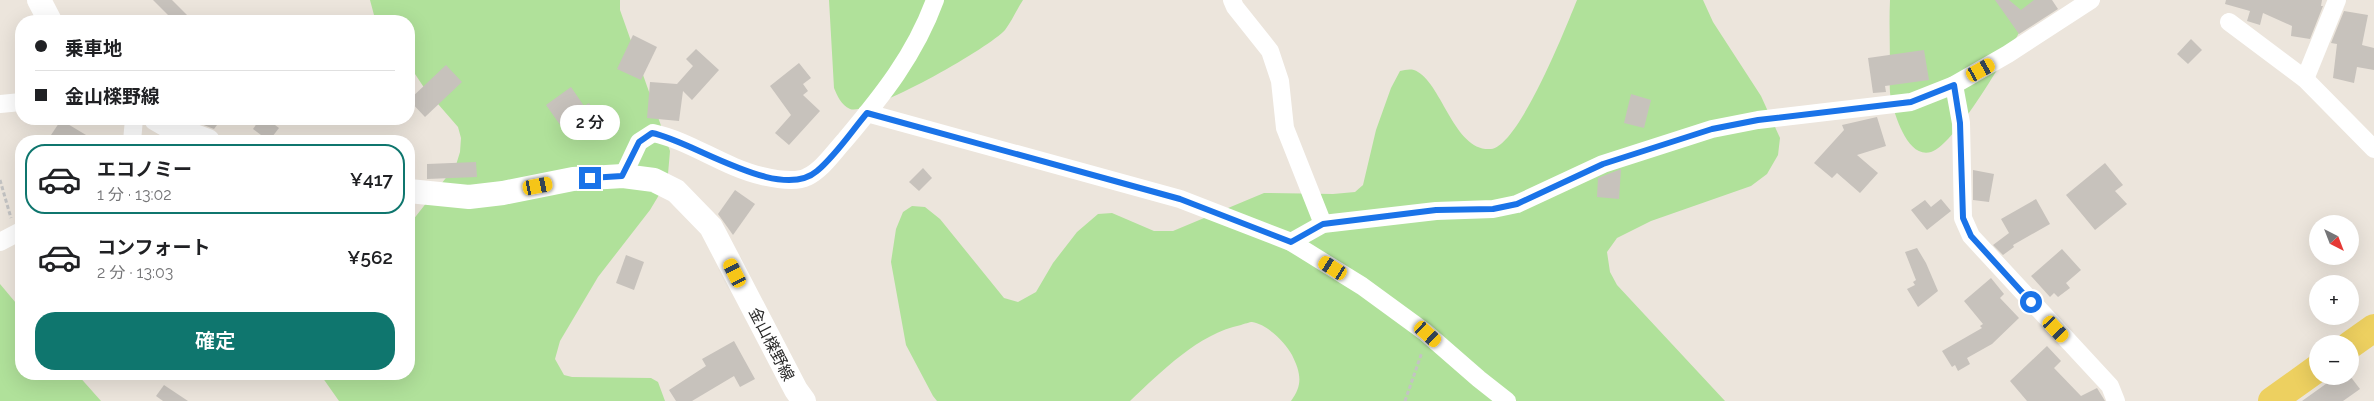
<!DOCTYPE html>
<html lang="ja">
<meta charset="utf-8">
<style>
:root{--surface:#fff;--page:#f2f2f2;--text:#202124;--muted:#757577;--line:#e0e0e0;--accent:#0f766e}
body{margin:0;font-family:Raleway,"Noto Sans JP",sans-serif;background:var(--page);color:var(--text);height:100vh;display:flex;flex-direction:column;font-size:19px;white-space:nowrap}
*{box-sizing:border-box;margin:0}
p{font-size:16px;color:var(--muted)}
.icon{flex:none;width:28px;height:28px;fill:none;stroke:currentColor;stroke-width:2;stroke-linecap:round;stroke-linejoin:round}
.map{position:relative;flex:1;overflow:hidden}
.drawer{position:absolute;left:15px;top:135px;width:400px;height:245px;display:flex;flex-direction:column;background:var(--surface);border-radius:20px;box-shadow:0 5px 20px #0002}
.drawer>*{flex:none}
.hud{position:absolute;left:15px;top:15px;width:400px;height:110px;border-radius:20px;box-shadow:0 5px 20px #0002;display:grid;align-content:center;height:110px;padding:0 20px;background:var(--surface)}
.needle{width:32px;rotate:138deg}
.buttons{position:absolute;left:2309px;top:215px;display:grid;gap:10px}
.buttons a{display:grid;place-items:center;width:50px;height:50px;border-radius:50%;background:var(--surface);box-shadow:0 5px 20px #0002;font-size:25px}
.end{position:absolute;width:22px;height:22px;margin:-11px;border:6px solid #1a73e8;background:#fff;box-shadow:0 0 0 2px #fff}
.from{border-radius:50%}
.bubble{position:absolute;height:35px;border-radius:18px;background:var(--surface);box-shadow:0 5px 20px #0002;font-size:16px;font-weight:600;line-height:35px;text-align:center}
.car{position:absolute;width:15px;height:30px;margin:-15px -8px;border-radius:6px;box-shadow:0 0 4px 1px #0007;background:linear-gradient(#f5c518 24%,#345 0 40%,#f5c518 0 76%,#345 0 86%,#f5c518 0)}
.hud b{display:flex;align-items:center;gap:18px;height:48px;font-size:19px}
.hud b+b{border-top:1px solid var(--line)}
.hud i{width:12px;height:12px;background:var(--text)}
ul{padding:9px 0 0;list-style:none}
li{display:flex;align-items:center;gap:15px;height:70px;margin:0 10px 8px;padding:0 10px;border:2px solid transparent;border-radius:20px}
li div{flex:1}
li b{display:block;font-size:19px}
li em{font-style:normal;font-weight:600}
li.current{border-color:var(--accent)}
li>.icon{width:45px;height:45px;stroke-width:1.5}
.button{display:flex;gap:10px;margin-top:auto;padding:10px 20px}
.button a{flex:1;height:58px;border-radius:20px;background:var(--accent);color:#fff;font-size:20px;font-weight:600;line-height:58px;text-align:center}
.map>svg:first-child{display:block}
.green{fill:#b0e19a}
.building{fill:#c7c2bc}
.lines{fill:none;stroke-linecap:round;stroke-linejoin:round}
.path{stroke:#c3c3c3;stroke-width:3;stroke-dasharray:4 2.5;stroke-linecap:butt}
.street{stroke:#fff;stroke-width:18}
.secondary{stroke:#fff;stroke-width:24}
.primary{stroke:#edd060;stroke-width:28}
.route{stroke:#1a73e8;stroke-width:6}
.labels{text-anchor:middle;stroke-width:4;stroke-linejoin:round;paint-order:stroke}
.street-label{font-size:16px;fill:#2a2a2a;stroke:#fff}
</style>
<div class="map">
<svg width="2374" height="401" viewBox="0 0 2374 401">
<rect width="100%" height="100%" fill="#ece5dc"/>
<g class="green">
<polygon points="370,0 620,0 620,10 670,151 668,174 662,190 650,210 598,277 560,341 555,359 564,375 572,377 651,378 658,382 665,401 339,401 320,374 409,374 409,225 456,165 460,152 461,138 458,127 425,89 409,65 409,21 378,21 374,15"/>
<path d="M 829,0 L 1023,0 C 1017,9 1012,21 1005,30 C 989,48 870,116 850,109 C 841,105 837,95 834,88 Z"/>
<path d="M 1577,0 L 1703,0 L 1713,22 L 1761,96 L 1780,138 L 1778,155 L 1767,174 L 1751,186 L 1651,221 L 1617,238 L 1607,252 L 1610,272 L 1617,285 L 1725,401 L 1291,401 C 1303,385 1301,373 1292,355 C 1286,343 1267,324 1252,322 C 1250,322 1244,324 1241,325 C 1198,334 1162,371 1130,401 L 937,401 L 933,396 L 906,345 L 891,262 L 896,229 L 903,212 L 912,206 L 925,207 L 940,219 L 1004,298 L 1018,302 L 1036,292 L 1053,263 L 1077,232 L 1098,214 L 1112,213 L 1154,231 L 1173,231 L 1264,193 L 1333,194 L 1355,192 L 1363,185 L 1376,130 L 1391,88 L 1400,71 C 1406,70 1412,68 1418,72 C 1443,87 1455,152 1491,149 C 1519,146 1566,27 1577,0 Z"/>
<path d="M 1890,0 L 2038,0 C 2021,29 1959,143 1931,152 C 1908,159 1895,116 1891,99 C 1889,90 1890,79 1890,69 C 1890,46 1889,23 1890,0 Z"/>
<polygon points="0,284 21,309 21,374 77,374 101,401 0,401"/>
</g>
<g class="building">
<polygon points="153,0 172,0 193,21 174,21"/>
<polygon points="1995,0 2009,0 2021,10 2034,0 2052,0 2058,9 2019,34"/>
<polygon points="2226,0 2322,0 2321,6 2323,6 2310,39 2291,36 2292,26 2263,13 2260,25 2247,21 2250,11 2225,4"/>
<polygon points="2344,11 2368,15 2362,45 2374,48 2374,70 2357,67 2354,83 2333,78 2337,44 2331,43"/>
<polygon points="633,35 657,47 641,80 617,69"/>
<polygon points="2191,39 2202,50 2188,64 2177,54"/>
<polygon points="696,49 719,70 692,100 683,91 679,121 647,118 650,82 677,84 693,66 686,59"/>
<polygon points="1924,50 1929,80 1885,86 1886,92 1873,93 1868,58"/>
<polygon points="799,63 811,78 803,84 808,91 803,95 820,111 789,145 775,133 791,115 770,86"/>
<polygon points="446,65 462,82 425,117 409,100"/>
<polygon points="571,87 584,106 589,103 602,124 588,133 579,118 563,129 546,105"/>
<polygon points="1631,94 1651,100 1644,128 1624,123"/>
<polygon points="1877,117 1886,146 1857,155 1878,173 1860,193 1837,173 1832,178 1814,163 1844,130 1842,125"/>
<polygon points="188,119 207,119 217,125 214,129"/>
<polygon points="260,119 267,119 279,128 269,141 253,129"/>
<polygon points="61,120 96,141 47,141"/>
<polygon points="476,162 477,177 427,179 427,164"/>
<polygon points="2105,163 2123,185 2115,191 2127,204 2095,230 2066,195"/>
<polygon points="923,168 932,178 919,191 909,182"/>
<polygon points="1621,169 1619,199 1597,197 1598,178"/>
<polygon points="1973,170 1994,174 1989,202 1973,200"/>
<polygon points="735,190 755,204 733,235 718,214"/>
<polygon points="1941,199 1951,211 1927,230 1911,210 1925,200 1931,207"/>
<polygon points="2036,199 2050,224 2013,245 2014,247 2003,255 1993,245 2009,233 2001,219"/>
<polygon points="1917,248 1926,263 1938,291 1918,307 1907,289 1915,285 1913,282 1916,280 1905,252"/>
<polygon points="2062,249 2081,270 2066,283 2070,288 2058,297 2054,293 2050,297 2031,276"/>
<polygon points="626,255 644,262 634,290 616,283"/>
<polygon points="1991,278 2004,294 2000,298 2019,318 1992,344 1967,358 1970,364 1958,371 1955,365 1952,367 1942,351 1982,328 1980,326 1983,324 1964,301"/>
<polygon points="734,341 755,379 740,387 734,376 692,401 676,401 669,390 706,366 702,359"/>
<polygon points="2047,346 2061,361 2054,368 2081,396 2097,388 2105,401 2027,401 2010,381"/>
<polygon points="2337,376 2350,376 2360,389 2343,401 2302,401"/>
<polygon points="164,385 188,401 163,401 156,396"/>
</g>
<g class="lines">
<g class="path">
<polyline points="0,180 11,218"/>
<polyline points="1405,401 1422,352"/>
</g>
<g class="street">
<polyline points="1232,0 1235,7 1270,51 1280,81 1285,128 1323,224"/>
<polyline points="2229,22 2305,79 2374,149"/>
<polyline points="2305,79 2337,0"/>
<polyline points="1954,85 1961,123 1963,218 1971,236 2110,386 2116,401"/>
<polyline points="0,104 21,102"/>
<polyline points="867,113 1180,199 1291,242 1362,286 1425,332 1479,379 1507,401"/>
<polyline points="132,141 134,119"/>
<path d="M 623,176 L 639,142 L 653,133 C 691,141 723,167 762,176 C 775,179 795,183 807,177 C 822,170 834,152 845,140 C 882,96 915,55 935,0"/>
<polyline points="0,242 21,231"/>
<polyline points="1291,242 1323,224 1436,211 1493,209 1517,204 1603,164 1712,129 1758,120 1911,102 1954,85 2008,54 2091,0"/>
</g>
<g class="secondary">
<polyline points="39,0 50,21"/>
<polyline points="156,119 168,126 208,141"/>
<polyline points="409,191 469,197 503,193 573,179 623,176 654,180 676,191 711,227 796,390 804,401"/>
</g>
<g class="primary">
<polyline points="2350,345 2374,328"/>
<polyline points="2272,401 2318,368"/>
</g>
</g>
<g class="lines">
<path class="route" d="M 590,178 L 622,176 L 639,142 L 652,133 C 693,141 780,203 817,171 C 836,155 851,132 867,113 L 1180,199 L 1291,242 L 1323,224 L 1436,210 L 1493,209 L 1517,204 L 1603,164 L 1712,129 L 1758,120 L 1911,102 L 1954,85 L 1960,123 L 1963,218 L 1971,236 L 2031,302"/>
</g>
<g class="labels">
<g class="street-label">
<text transform="translate(772 344) rotate(63)" y="6">金山檪野線</text>
</g>
</g>
</svg>
<div class="buttons">
<a><svg class="needle" viewBox="-14 -14 28 28"><path d="M0-13l5 13h-10z" fill="#e53935"/><path d="M0 13l5-13h-10z" fill="#757577"/></svg></a>
<a>+</a>
<a>−</a>
</div>
<i class="end from" style="left:2031px;top:302px"></i>
<i class="end" style="left:590px;top:178px"></i>
<div class="bubble" style="left:560px;top:105px;width:60px">2 分</div>
<i class="car" style="left:1981px;top:70px;rotate:61deg"></i>
<i class="car" style="left:538px;top:186px;rotate:79deg"></i>
<i class="car" style="left:1333px;top:268px;rotate:302deg"></i>
<i class="car" style="left:735px;top:273px;rotate:333deg"></i>
<i class="car" style="left:2056px;top:329px;rotate:137deg"></i>
<i class="car" style="left:1428px;top:334px;rotate:132deg"></i>
<div class="hud">
<b><i class="from"></i>乗車地</b>
<b><i></i>金山檪野線</b>
</div>
<section class="drawer">
<ul>
<li class="current"><svg class="icon" aria-label="car" viewBox="0 0 24 24"><path d="M5 17H2v-5l4-1 3-4h7l3 4 3 1v5h-3M9 17h6M6 11h13"/><circle cx="7" cy="17" r="2"/><circle cx="17" cy="17" r="2"/></svg><div><b>エコノミー</b><p>1 分 · 13:02</p></div><em>¥417</em></li>
<li><svg class="icon" aria-label="car" viewBox="0 0 24 24"><path d="M5 17H2v-5l4-1 3-4h7l3 4 3 1v5h-3M9 17h6M6 11h13"/><circle cx="7" cy="17" r="2"/><circle cx="17" cy="17" r="2"/></svg><div><b>コンフォート</b><p>2 分 · 13:03</p></div><em>¥562</em></li>
</ul>
<div class="button"><a>確定</a></div>
</section>
</div>
